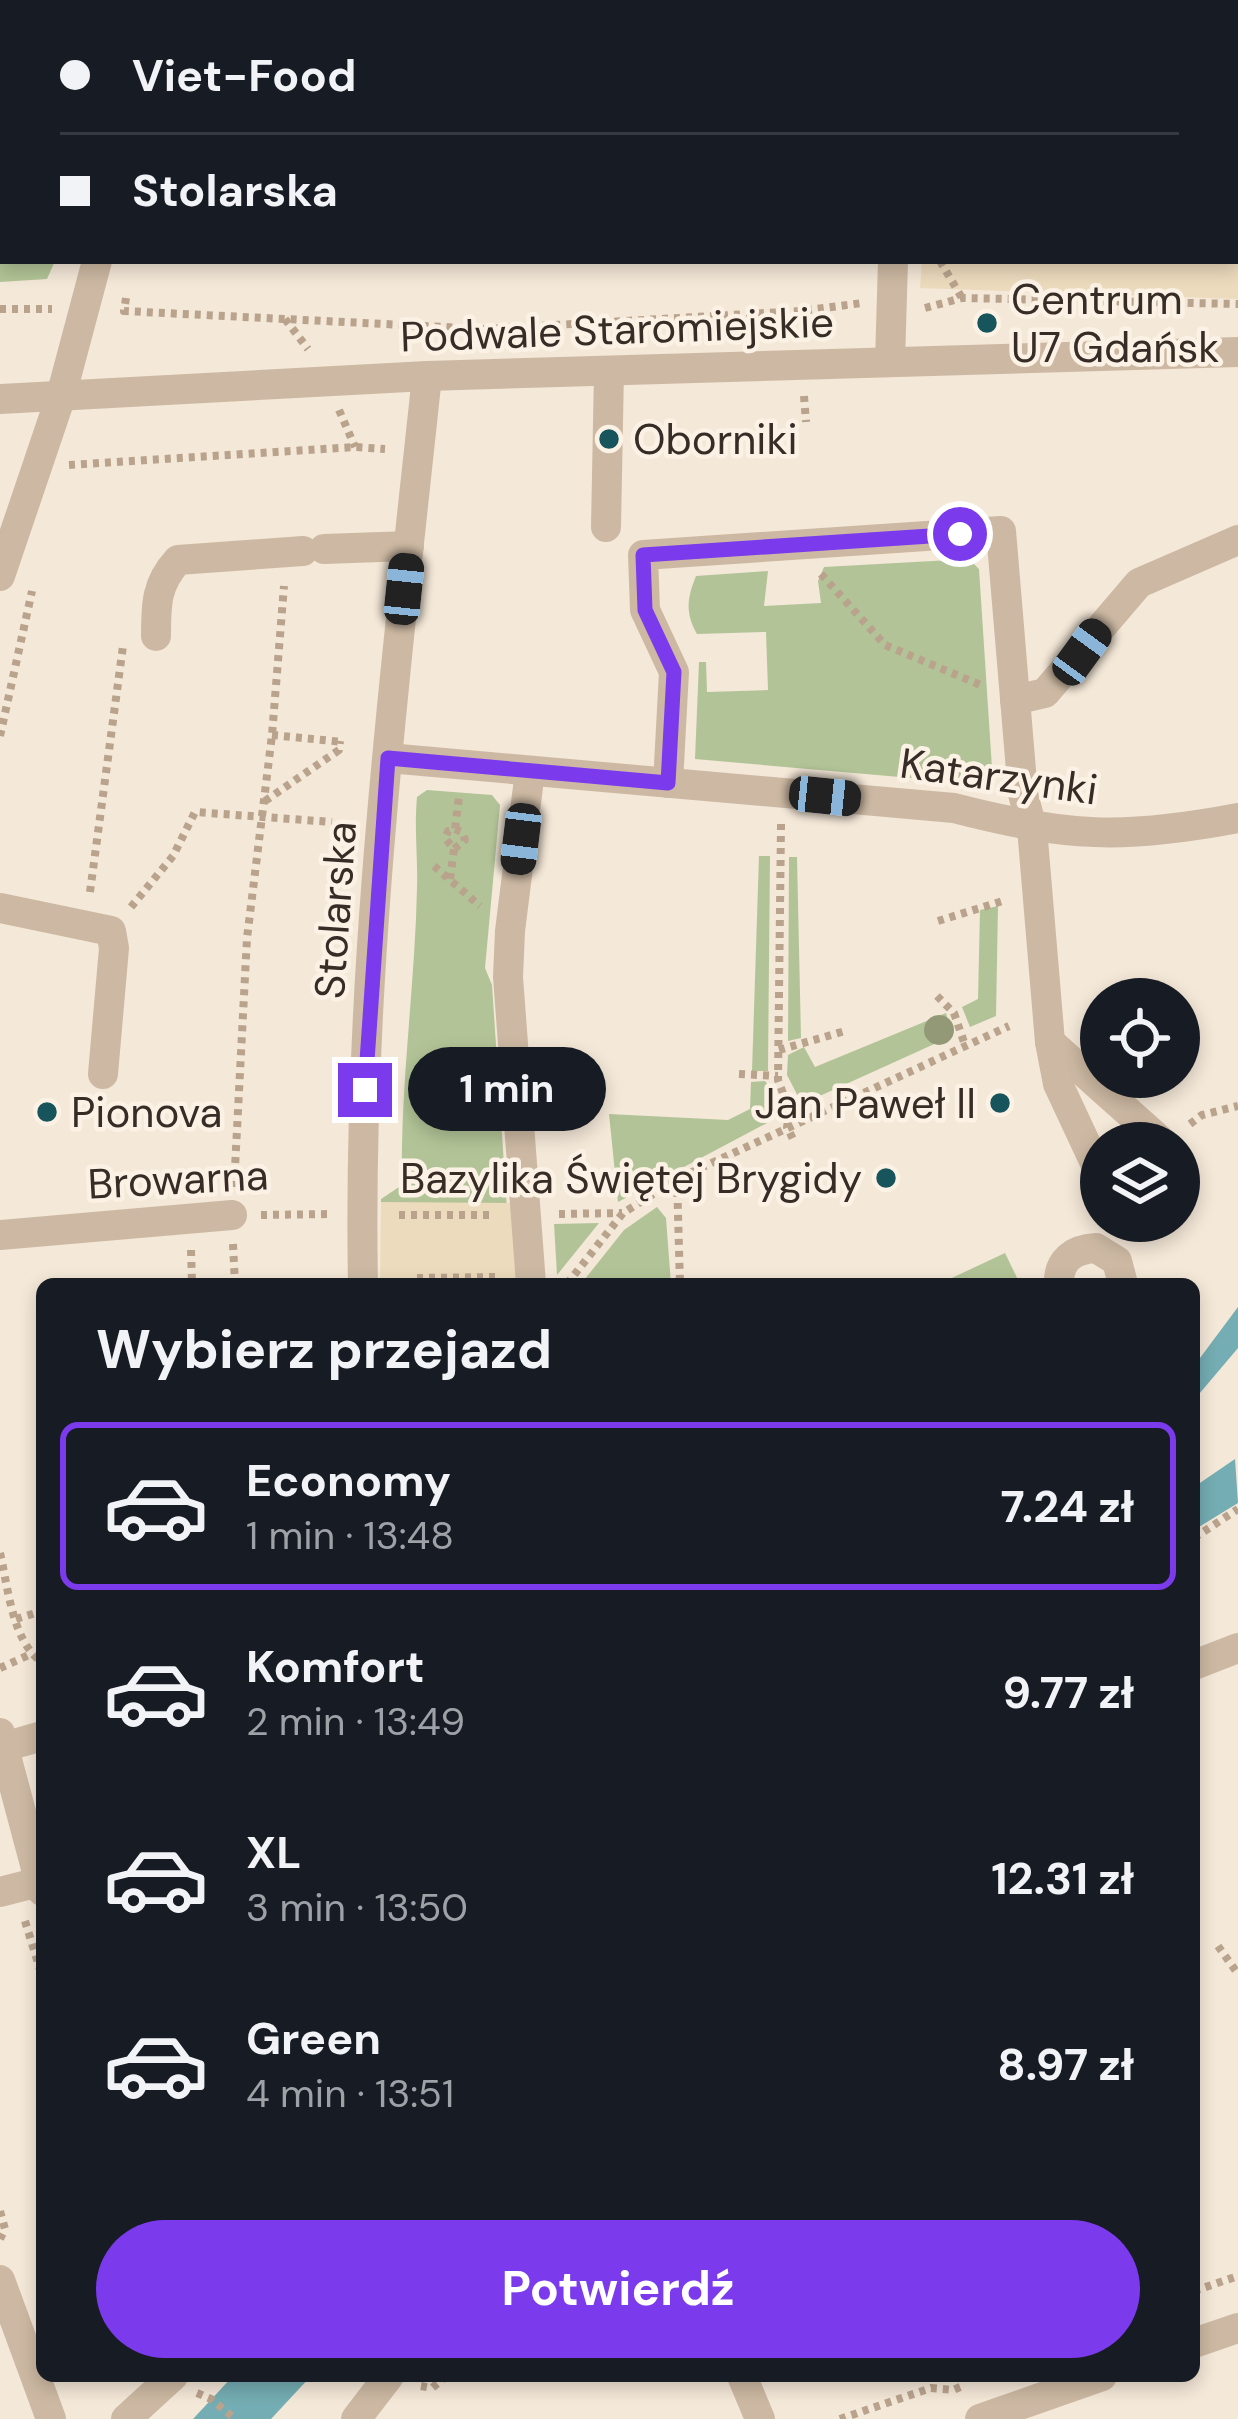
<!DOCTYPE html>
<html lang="pl">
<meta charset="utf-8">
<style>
:root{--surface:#171b24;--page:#20242c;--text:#f1f3f6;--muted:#9ea1a6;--line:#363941;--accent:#7c3aed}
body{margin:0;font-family:"DM Sans",sans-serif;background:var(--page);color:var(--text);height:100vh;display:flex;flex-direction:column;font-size:45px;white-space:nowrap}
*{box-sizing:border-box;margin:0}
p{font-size:39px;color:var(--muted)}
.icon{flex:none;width:66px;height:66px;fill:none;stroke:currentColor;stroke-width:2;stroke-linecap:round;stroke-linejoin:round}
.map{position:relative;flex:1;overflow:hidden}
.side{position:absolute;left:36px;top:1278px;width:1164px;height:1104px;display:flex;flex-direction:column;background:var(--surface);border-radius:18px;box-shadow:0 6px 18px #0003}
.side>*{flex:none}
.top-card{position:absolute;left:0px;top:0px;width:1239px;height:264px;box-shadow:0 6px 18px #0003;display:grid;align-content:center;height:264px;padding:0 60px;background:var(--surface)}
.controls{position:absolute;left:1080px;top:978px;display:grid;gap:24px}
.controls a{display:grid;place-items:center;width:120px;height:120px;border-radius:50%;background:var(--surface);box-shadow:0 6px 18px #0003;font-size:60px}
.end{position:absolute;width:54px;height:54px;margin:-27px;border:15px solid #7c3aed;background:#fff;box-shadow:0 0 0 6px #fff}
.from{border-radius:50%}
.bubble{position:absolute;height:84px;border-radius:42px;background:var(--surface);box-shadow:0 6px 18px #0003;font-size:39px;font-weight:700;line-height:84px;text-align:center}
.car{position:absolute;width:36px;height:72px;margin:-36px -18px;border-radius:15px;box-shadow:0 0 9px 3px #0007;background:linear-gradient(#222 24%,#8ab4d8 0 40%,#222 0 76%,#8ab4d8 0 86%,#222 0)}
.top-card b{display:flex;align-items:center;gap:42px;height:114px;font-size:45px}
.top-card b+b{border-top:3px solid var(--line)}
.top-card i{width:30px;height:30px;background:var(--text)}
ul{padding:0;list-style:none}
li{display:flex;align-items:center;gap:36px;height:168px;margin:0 24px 18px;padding:0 36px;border:6px solid transparent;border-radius:18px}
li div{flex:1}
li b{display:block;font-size:45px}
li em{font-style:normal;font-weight:700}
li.on{border-color:var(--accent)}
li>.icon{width:108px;height:108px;stroke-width:1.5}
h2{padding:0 60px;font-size:54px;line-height:144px}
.primary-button{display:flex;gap:24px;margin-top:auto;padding:24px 60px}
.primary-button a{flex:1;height:138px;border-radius:72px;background:var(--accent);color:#fff;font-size:48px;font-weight:700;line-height:138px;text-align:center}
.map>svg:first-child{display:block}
.green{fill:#b2c497}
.plaza{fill:#eddbbd}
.water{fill:#74adb3}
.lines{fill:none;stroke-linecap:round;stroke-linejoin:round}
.path{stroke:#b9a38d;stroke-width:8;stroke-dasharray:6 6;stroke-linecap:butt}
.minor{stroke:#cdb9a3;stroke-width:30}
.tree{fill:#939977}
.route{stroke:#7c3aed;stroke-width:15}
.poi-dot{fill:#17545c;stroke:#fbf2e5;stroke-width:4.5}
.labels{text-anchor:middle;stroke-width:9;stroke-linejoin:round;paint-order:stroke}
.poi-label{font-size:42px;fill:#372c26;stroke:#fbf2e5;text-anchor:start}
.street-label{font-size:42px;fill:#372c26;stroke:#fbf2e5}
</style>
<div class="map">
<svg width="1238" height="2419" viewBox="0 0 1238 2419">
<rect width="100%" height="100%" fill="#f4e8d8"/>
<g class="green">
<polygon points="0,192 3,261 55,261 47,279 0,282"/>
<path d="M 969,559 L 979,569 L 992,768 L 986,779 L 957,782 L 695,759 L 699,662 L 706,662 L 707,692 L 768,690 L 766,632 L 697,634 C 685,613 687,598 696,576 L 768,571 L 764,606 L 821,603 L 818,581 L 824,567 Z"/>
<path d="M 427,790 L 492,795 L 500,805 L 485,968 L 492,985 L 512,1284 L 381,1284 L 381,1199 L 402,1185 C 400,1085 415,987 417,888 C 418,857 414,830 417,797 Z"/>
<polygon points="759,856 770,856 768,1071 752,1071"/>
<polygon points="789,857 797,857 801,1038 788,1041"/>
<polygon points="998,906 996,1016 970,1027 962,1007 978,999 980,910"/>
<polygon points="946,1013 952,1036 802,1104 787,1075 788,1055 804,1047 815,1067"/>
<polygon points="765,1081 770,1088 767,1123 618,1202 609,1114 728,1120 750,1109 751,1082"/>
<polygon points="657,1207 666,1218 671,1284 581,1284 624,1230"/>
<polygon points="599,1223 557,1275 554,1224"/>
<polygon points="1005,1253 1020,1284 939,1284"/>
</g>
<g class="plaza">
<polygon points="943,0 1238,0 1238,299 920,288 922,261 1236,261 1236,3 943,3"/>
<polygon points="381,1202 514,1203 520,1284 380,1284"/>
</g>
<g class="water">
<polygon points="1238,1307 1238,1348 1194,1400 1194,1366"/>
<polygon points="1235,1459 1238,1503 1194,1530 1194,1487"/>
<polygon points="233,2376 311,2376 271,2419 193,2419"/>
</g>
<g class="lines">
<g class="path">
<polyline points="107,3 107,0"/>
<polyline points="312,3 314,0"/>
<polyline points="0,222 3,222"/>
<polyline points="940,261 962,298"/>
<polyline points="126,298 124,311 485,329 801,311 862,303"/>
<polyline points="925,308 962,298 1238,304"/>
<polyline points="0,309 52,309"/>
<polyline points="285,319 308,349"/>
<polyline points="804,396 806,422"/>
<polyline points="339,410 355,447"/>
<polyline points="69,465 355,447 385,449"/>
<polyline points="821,574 885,645 983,686"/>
<polyline points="272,735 343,742"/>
<polyline points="0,736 32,591"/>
<polyline points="265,801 339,750 340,741"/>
<polyline points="781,824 778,1080 790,1112 787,1127 793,1139"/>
<polyline points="455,829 462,832 465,840 454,849 445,838 448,831 455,829 459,797"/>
<polyline points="434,866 480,906"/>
<polyline points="450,879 454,849"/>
<polyline points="90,892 123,646"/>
<polyline points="131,907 173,856 195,812 332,822"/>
<polyline points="938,921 1006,900"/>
<polyline points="937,996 954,1013 965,1045"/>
<polyline points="779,1050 845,1031"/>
<polyline points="739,1074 778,1076"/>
<polyline points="1190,1124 1202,1115 1238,1106"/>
<polyline points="677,1179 680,1284"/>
<polyline points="234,1187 247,938 272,735 284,586"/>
<polyline points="559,1214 622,1213"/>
<polyline points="261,1215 330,1214"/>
<polyline points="399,1215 494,1215"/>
<polyline points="233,1244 235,1284"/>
<polyline points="191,1250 192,1284"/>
<polyline points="417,1278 499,1277"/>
<polyline points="567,1284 623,1213 677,1179 1009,1026"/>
<polyline points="1194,1538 1238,1509"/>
<path d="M 0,1553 C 8,1586 12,1642 42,1662"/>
<polyline points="16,1619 42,1611"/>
<polyline points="0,1668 31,1654"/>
<polyline points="25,1921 42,1976"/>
<polyline points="1218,1946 1238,1974"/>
<polyline points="0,2211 5,2229 0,2239"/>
<polyline points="1194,2291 1238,2276"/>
<polyline points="421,2386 432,2388 445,2377"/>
<polyline points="197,2393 211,2399 235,2419"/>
<polyline points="840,2419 931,2388 953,2390 965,2385"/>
</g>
<g class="minor">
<polyline points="155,3 156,0"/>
<polyline points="729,3 729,0"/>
<polyline points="909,3 909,0"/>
<polyline points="0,101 3,102"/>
<polyline points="1236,184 1238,184"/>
<polyline points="890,362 893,261"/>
<polyline points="0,399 427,376 1238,352"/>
<polyline points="606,527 609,371"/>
<polyline points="324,549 409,546"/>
<polyline points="0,576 61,396 97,261"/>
<path d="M 156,636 C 156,604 156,584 178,560 L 303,551"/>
<polyline points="1015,700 1045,693 1139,583 1238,540"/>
<path d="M 388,758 L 954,808 C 1066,837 1123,840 1238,818"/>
<polyline points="530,771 510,931 508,977 531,1284"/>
<polyline points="668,783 674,672 645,610 643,555 1001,531 1023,794 1032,828 1050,1042 1058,1084 1101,1176"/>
<polyline points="0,908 111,931 114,948 103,1074"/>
<polyline points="1050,1042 1163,1143"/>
<polyline points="0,1235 232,1215"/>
<path d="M 363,1284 C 357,981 395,677 427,376"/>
<path d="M 1059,1284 C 1058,1260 1074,1249 1096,1248 L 1117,1261 L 1123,1284"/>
<polyline points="1194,1665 1238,1648"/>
<polyline points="0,1733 42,1891"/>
<polyline points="0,1748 42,1736"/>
<polyline points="0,1892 39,1882"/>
<polyline points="0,2280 51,2419"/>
<polyline points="1194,2343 1238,2328"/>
<polyline points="742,2376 760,2419"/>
<polyline points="126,2419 173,2376"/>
<polyline points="356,2419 389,2376"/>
<polyline points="980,2419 1102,2376"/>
</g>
</g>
<circle class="tree" cx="939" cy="1030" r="15"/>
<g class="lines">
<polyline class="route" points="365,1090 388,758 668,783 674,672 645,610 643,555 960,534"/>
</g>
<g class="poi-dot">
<circle cx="987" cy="323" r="12"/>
<circle cx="609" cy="439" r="12"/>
<circle cx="1000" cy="1103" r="12"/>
<circle cx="47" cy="1112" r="12"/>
<circle cx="886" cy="1178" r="12"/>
</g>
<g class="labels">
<g class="poi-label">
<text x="1011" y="314">Centrum<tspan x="1011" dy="48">U7 Gdańsk</tspan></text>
<text x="633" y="454">Oborniki</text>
<text x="976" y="1118" text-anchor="end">Jan Paweł II</text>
<text x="71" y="1127">Pionova</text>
<text x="862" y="1193" text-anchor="end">Bazylika Świętej Brygidy</text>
</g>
<g class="street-label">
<text transform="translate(617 329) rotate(-2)" y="15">Podwale Staromiejskie</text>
<text transform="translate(999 776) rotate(8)" y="15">Katarzynki</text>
<text transform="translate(335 910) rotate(-86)" y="15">Stolarska</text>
<text transform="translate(178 1179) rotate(-3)" y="15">Browarna</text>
</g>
</g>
</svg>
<div class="controls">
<a><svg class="icon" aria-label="locate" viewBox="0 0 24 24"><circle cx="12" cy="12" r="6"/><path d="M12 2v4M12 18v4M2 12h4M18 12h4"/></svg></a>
<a><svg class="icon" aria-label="layers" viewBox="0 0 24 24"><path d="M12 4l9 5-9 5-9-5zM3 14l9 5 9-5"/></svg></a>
</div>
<i class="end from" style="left:960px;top:534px"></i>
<i class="end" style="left:365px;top:1090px"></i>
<div class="bubble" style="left:408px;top:1047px;width:198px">1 min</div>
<i class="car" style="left:404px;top:589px;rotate:6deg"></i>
<i class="car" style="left:1082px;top:652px;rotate:36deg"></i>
<i class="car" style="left:825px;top:796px;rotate:96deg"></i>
<i class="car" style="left:521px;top:839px;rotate:187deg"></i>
<div class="top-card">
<b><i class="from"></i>Viet-Food</b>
<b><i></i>Stolarska</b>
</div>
<section class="side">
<h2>Wybierz przejazd</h2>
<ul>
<li class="on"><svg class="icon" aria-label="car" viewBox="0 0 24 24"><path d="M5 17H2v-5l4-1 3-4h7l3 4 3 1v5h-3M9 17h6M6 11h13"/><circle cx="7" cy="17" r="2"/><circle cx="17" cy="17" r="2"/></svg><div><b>Economy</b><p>1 min · 13:48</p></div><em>7.24 zł</em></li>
<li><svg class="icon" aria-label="car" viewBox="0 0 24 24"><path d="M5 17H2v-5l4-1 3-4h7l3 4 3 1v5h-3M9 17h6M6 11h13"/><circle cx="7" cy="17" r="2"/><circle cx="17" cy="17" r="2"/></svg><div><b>Komfort</b><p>2 min · 13:49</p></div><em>9.77 zł</em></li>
<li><svg class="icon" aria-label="car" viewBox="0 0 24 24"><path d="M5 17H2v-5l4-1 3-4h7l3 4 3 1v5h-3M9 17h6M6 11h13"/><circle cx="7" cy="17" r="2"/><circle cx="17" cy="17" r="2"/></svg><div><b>XL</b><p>3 min · 13:50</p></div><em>12.31 zł</em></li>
<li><svg class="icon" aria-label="car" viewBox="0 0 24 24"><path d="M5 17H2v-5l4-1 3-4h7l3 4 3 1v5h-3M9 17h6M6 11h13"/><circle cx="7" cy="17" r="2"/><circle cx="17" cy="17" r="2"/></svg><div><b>Green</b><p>4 min · 13:51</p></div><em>8.97 zł</em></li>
</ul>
<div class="primary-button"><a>Potwierdź</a></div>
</section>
</div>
